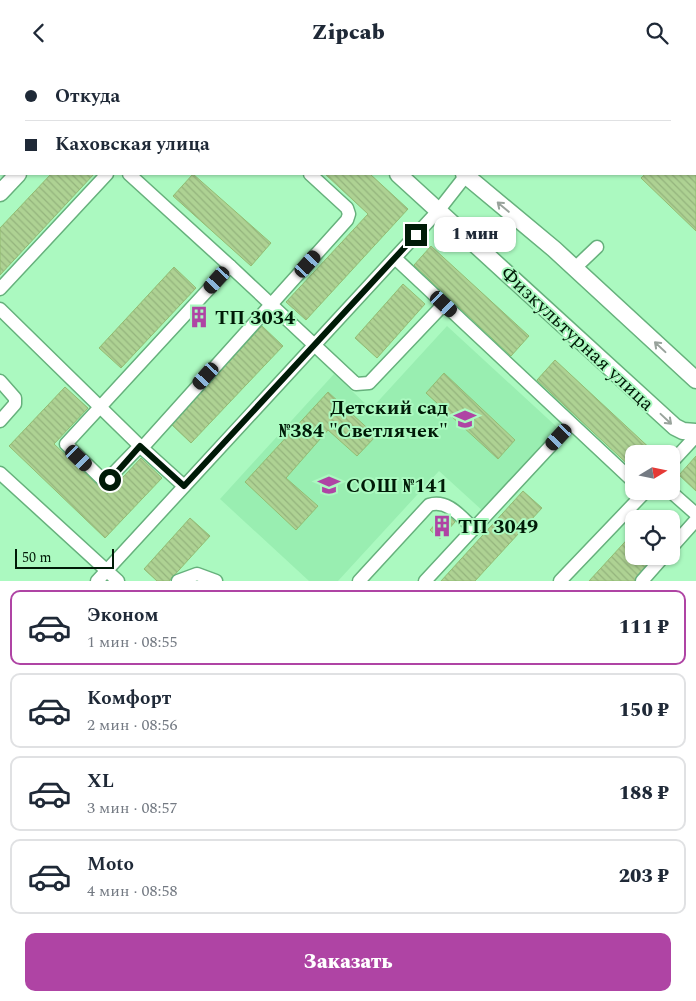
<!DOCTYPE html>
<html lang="ru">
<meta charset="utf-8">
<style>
:root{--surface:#fff;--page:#f2f2f3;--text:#1f2937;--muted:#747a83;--line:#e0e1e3;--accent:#af44a4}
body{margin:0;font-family:Spectral,serif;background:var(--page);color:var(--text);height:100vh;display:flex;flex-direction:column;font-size:19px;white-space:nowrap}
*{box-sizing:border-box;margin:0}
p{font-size:16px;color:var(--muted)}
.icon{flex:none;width:28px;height:28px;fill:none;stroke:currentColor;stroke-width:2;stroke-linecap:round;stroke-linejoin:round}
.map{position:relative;height:516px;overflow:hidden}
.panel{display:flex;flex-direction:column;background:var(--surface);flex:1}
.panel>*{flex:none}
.top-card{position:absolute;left:0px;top:0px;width:696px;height:110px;box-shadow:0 1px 4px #0004;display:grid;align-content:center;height:110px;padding:0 25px;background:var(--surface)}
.needle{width:32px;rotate:80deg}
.tools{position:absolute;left:625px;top:380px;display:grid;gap:10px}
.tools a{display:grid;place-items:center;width:55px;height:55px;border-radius:10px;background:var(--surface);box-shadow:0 1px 4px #0004;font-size:25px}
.scale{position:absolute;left:15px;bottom:12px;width:99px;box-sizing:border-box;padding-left:5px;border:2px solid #001a07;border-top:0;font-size:14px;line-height:18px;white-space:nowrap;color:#001a07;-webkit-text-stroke:4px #abf9c0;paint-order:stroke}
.end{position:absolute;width:22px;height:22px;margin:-11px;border:6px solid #001a07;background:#fff;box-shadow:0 0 0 2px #fff}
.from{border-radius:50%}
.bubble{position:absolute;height:35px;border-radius:10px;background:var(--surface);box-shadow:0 1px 4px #0004;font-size:16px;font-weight:800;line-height:35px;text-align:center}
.car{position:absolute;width:15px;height:30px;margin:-15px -8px;border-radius:6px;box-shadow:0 0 4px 1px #0007;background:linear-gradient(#222 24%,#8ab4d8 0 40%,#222 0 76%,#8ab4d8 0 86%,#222 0)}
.top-card b{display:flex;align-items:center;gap:18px;height:48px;font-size:19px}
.top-card b+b{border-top:1px solid var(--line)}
.top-card i{width:12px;height:12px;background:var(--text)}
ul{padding:9px 0 0;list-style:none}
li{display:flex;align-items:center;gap:15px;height:75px;margin:0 10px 8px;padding:0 15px;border:2px solid var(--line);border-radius:10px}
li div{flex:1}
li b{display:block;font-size:19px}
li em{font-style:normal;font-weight:800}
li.current{border-color:var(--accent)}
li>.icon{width:45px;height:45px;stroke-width:1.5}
.cta{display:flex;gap:10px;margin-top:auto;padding:10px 25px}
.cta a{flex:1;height:58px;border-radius:10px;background:var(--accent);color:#fff;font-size:20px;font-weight:800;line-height:58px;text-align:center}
header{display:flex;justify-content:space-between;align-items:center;height:65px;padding:0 25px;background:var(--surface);font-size:22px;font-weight:800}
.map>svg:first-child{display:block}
.built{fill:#99eeb1}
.building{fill:url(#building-back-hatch);stroke:#93bc72}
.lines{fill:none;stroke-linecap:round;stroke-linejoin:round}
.minor-casing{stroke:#66b17c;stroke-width:15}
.major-casing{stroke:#66b17c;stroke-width:19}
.minor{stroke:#fff;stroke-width:12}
.major{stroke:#fff;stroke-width:16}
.tram{stroke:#30583b;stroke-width:1}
.oneway{stroke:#99a39c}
.route{stroke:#001a07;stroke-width:6}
.labels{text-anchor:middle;stroke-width:4;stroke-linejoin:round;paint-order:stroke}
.poi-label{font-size:20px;font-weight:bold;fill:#001a07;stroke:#abf9c0;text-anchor:start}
.street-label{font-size:20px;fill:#001a07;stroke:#abf9c0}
</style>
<header><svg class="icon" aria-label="back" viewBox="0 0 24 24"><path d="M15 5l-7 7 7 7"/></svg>Zipcab<svg class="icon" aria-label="search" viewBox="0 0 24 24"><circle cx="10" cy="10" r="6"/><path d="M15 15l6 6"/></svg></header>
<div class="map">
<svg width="696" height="516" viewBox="0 0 696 516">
<defs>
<pattern id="building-back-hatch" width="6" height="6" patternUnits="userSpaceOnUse" patternTransform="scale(1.25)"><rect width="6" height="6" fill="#aed293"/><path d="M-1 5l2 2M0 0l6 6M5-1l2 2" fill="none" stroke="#94b47d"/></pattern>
</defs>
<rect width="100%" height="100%" fill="#abf9c0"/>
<polygon class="built" points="447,261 559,364 484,447 439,406 338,516 309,516 220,434 334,309 371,344"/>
<g class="building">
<polygon points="152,0 196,0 151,1"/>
<polygon points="209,0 254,0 256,1 210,1"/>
<polygon points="483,0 532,0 531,1"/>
<polygon points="671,0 696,0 696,166 641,113 645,109 695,109 695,1"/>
<polygon points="51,109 94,109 0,210 0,163"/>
<polygon points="193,109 271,178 251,201 173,131"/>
<polygon points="325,109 370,109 408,144 306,255 286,237 368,149"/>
<polygon points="431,181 529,271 511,291 414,200"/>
<polygon points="174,202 196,223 121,303 99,283"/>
<polygon points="403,219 425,239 377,293 355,273"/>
<polygon points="199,244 207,251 199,260 191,253"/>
<polygon points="262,261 283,281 191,378 171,359"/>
<polygon points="555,295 655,388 654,389 634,389 634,405 537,315"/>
<polygon points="444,308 515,375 498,394 426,328"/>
<polygon points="65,322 88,343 54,379 107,429 141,393 162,413 105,473 9,381"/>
<polygon points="328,327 376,371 357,391 328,365 286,413 318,441 296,465 245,417"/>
<polygon points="696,391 696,426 679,410"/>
<polygon points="523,426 542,443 475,516 441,516"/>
<polygon points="653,446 662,454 646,454"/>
<polygon points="445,448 455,457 440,474 430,465"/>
<polygon points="190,453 210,471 169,516 157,516 144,504"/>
<polygon points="634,467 634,491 656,491 634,516 589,516"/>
</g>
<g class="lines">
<g class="minor-casing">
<g id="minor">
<polyline points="555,1 556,0"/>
<polyline points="129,109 230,201"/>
<polyline points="395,193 634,417"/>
<polyline points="575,203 597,182"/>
<polyline points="0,224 107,109"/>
<polyline points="0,244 142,383 347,155 349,149 347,143 310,109"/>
<polyline points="0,316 15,333 15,339 0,356"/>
<polyline points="140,381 105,417 66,379 230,201 356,319 369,318 444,239"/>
<polyline points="142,383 184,421"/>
<polyline points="671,398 696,371"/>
<polyline points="0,408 118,516"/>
<polyline points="670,426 696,449"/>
<polyline points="671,483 696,455"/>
<polyline points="97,516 438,146 467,109"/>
<polyline points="178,516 197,509 216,516"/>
<path d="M 359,516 L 429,440 C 448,434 461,452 474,464"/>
<polyline points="425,516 571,359"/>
<polyline points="560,516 646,426"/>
<polyline points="642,516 664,491"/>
</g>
</g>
<g class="major-casing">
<g id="major">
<polyline points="281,0 283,1"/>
<polyline points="347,0 348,1"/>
<polyline points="72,1 73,0"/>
<polyline points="120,1 121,0"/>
<polyline points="0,79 1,78"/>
<polyline points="398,109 675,362 683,366 696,367"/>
<polyline points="464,109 554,184 696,315"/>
<polyline points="0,128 18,109"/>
</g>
</g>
<use href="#minor" class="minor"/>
<use href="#major" class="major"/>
<g class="tram">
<polyline points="89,1 91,0"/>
<polyline points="101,1 102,0"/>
<polyline points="0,97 1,95"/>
<polyline points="0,109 1,107"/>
</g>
</g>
<defs><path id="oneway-shaft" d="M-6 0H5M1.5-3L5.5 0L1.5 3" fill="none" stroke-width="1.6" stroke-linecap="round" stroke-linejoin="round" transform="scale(1.25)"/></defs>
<g class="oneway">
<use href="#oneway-shaft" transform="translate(503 142) rotate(-140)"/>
<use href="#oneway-shaft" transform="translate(660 282) rotate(-137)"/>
<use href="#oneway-shaft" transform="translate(666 354) rotate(43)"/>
</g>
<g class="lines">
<polyline class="route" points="110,415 140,381 184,421 416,170"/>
</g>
<defs>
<g id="building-bare" transform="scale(1.725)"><path d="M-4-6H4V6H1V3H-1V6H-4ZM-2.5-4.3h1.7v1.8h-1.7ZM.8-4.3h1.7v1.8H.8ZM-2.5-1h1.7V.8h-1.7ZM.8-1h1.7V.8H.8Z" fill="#af44a4" stroke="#abf9c0" stroke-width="2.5" paint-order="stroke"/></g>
<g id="school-bare" transform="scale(1.725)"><path d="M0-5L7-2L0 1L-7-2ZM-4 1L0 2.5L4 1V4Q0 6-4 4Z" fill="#af44a4" stroke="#abf9c0" stroke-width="2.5" paint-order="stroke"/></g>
</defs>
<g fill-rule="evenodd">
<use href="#building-bare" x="199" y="252"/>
<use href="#school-bare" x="465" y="354"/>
<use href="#school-bare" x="329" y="420"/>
<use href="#building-bare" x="442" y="461"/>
</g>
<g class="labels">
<g class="poi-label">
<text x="215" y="259">ТП 3034</text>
<text x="448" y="349" text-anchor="end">Детский сад<tspan x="448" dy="23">№384 "Светлячек"</tspan></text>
<text x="346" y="427">СОШ №141</text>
<text x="458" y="468">ТП 3049</text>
</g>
<g class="street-label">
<text transform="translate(578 273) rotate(43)" y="7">Физкультурная улица</text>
</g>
</g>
</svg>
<div class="tools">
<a><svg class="needle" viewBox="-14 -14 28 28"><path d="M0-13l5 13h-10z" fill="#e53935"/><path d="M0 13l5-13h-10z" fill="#747a83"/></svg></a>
<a><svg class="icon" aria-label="locate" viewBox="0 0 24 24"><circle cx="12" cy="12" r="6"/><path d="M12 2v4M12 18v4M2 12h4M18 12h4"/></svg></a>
</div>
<div class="scale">50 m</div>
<i class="end from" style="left:110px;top:415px"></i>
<i class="end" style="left:416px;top:170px"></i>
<div class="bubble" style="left:434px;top:152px;width:82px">1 мин</div>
<i class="car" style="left:308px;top:199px;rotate:42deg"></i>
<i class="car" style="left:217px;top:215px;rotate:222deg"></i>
<i class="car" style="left:444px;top:239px;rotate:133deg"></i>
<i class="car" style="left:206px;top:311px;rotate:222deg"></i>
<i class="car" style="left:559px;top:372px;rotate:223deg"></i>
<i class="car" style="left:79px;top:393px;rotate:134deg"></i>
<div class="top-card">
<b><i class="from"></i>Откуда</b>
<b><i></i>Каховская улица</b>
</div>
</div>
<section class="panel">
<ul>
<li class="current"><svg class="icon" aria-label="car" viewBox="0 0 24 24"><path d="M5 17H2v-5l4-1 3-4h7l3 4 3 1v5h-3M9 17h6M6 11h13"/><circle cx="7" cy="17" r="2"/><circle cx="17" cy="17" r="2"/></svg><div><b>Эконом</b><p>1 мин · 08:55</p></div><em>111 ₽</em></li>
<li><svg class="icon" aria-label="car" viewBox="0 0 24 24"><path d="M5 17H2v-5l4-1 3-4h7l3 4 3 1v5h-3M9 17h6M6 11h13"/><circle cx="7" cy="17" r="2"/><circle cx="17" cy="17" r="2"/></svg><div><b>Комфорт</b><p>2 мин · 08:56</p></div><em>150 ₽</em></li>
<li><svg class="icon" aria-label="car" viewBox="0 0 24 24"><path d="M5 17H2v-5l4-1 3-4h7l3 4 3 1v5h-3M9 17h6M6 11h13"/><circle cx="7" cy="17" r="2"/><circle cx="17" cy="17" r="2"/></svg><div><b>XL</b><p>3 мин · 08:57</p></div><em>188 ₽</em></li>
<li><svg class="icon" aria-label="car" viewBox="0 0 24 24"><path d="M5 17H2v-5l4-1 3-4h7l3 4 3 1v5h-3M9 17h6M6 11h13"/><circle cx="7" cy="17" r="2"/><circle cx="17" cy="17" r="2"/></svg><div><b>Moto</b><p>4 мин · 08:58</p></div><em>203 ₽</em></li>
</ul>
<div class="cta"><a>Заказать</a></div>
</section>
